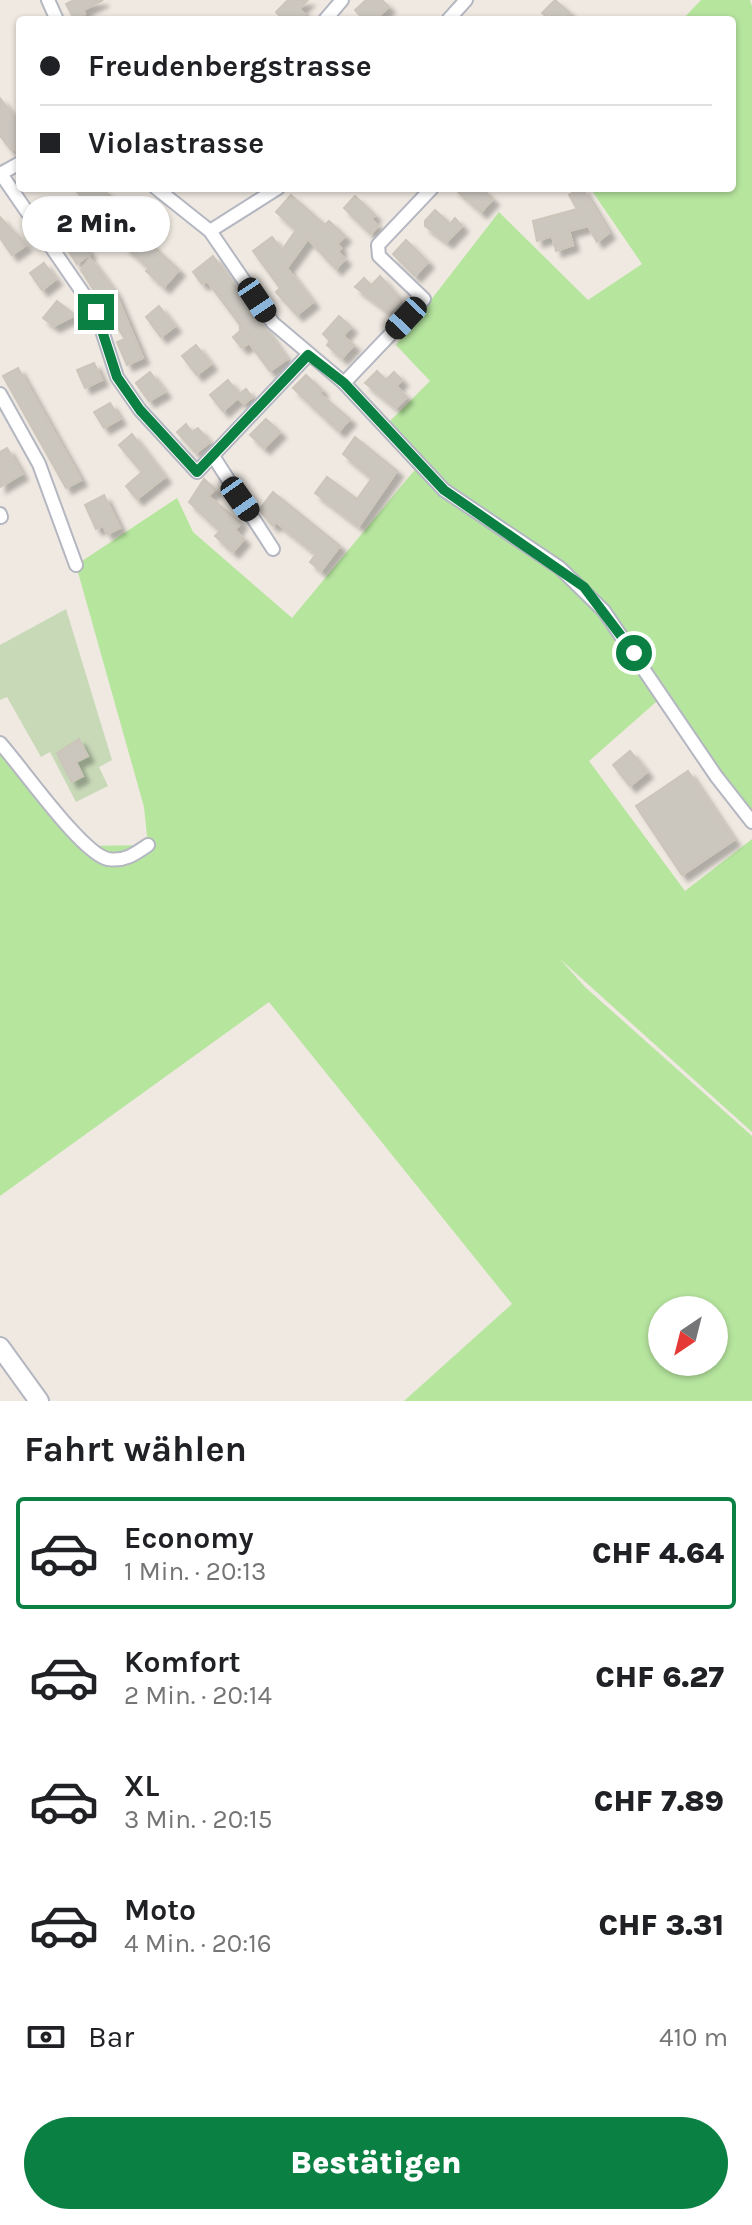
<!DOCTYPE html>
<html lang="de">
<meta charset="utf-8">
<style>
:root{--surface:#fff;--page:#f6f6f6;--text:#202124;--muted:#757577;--line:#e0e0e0;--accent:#0b8043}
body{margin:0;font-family:Karla,sans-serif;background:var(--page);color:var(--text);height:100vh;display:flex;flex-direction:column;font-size:30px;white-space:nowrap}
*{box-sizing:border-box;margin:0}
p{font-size:26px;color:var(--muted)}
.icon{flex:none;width:44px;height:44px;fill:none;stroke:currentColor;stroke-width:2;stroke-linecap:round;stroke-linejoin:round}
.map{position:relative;height:1401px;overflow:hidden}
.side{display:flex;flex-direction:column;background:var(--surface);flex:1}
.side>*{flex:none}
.banner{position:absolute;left:16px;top:16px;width:720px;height:176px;border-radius:8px;box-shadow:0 2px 6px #0004;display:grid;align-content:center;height:176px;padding:0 24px;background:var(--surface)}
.needle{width:52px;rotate:215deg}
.tools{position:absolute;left:648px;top:1296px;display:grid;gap:16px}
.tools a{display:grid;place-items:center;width:80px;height:80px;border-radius:50%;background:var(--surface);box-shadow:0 2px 6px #0004;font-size:40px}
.end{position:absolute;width:36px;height:36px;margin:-18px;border:10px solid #0b8043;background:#fff;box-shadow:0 0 0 4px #fff}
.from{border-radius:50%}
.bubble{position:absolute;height:56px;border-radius:28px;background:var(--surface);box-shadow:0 2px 6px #0004;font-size:26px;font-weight:800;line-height:56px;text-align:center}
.car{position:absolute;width:24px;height:48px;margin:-24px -12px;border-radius:10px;box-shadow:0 0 6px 2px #0007;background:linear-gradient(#222 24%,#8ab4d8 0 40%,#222 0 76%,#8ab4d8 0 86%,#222 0)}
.banner b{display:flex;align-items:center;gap:28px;height:76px;font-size:30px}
.banner b+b{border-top:2px solid var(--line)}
.banner i{width:20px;height:20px;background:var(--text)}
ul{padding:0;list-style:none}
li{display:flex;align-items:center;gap:24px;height:112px;margin:0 16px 12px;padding:0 8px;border:4px solid transparent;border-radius:8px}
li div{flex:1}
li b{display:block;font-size:30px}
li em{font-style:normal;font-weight:800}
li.on{border-color:var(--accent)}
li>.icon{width:72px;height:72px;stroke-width:1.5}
h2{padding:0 24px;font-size:36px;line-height:96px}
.pay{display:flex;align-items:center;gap:20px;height:88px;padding:0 24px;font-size:30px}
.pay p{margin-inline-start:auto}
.cta{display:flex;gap:16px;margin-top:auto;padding:16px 24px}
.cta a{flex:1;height:92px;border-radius:48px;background:var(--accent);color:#fff;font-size:32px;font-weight:800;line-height:92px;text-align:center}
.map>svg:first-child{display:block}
.green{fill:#b6e59e;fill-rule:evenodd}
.cemetery{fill:#c8d9b8}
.building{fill:#cbc7bf;stroke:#cbc5ba;stroke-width:2;filter:url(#shadow)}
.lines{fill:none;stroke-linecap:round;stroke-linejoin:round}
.street-casing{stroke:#b4b7c1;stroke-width:16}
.secondary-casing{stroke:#b4b7c1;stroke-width:22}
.street{stroke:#fff;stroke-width:12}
.secondary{stroke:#fff;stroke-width:18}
.route{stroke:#0b8043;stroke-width:10}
</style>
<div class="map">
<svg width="752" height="1401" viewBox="0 0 752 1401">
<defs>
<filter id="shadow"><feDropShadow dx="6" dy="6" stdDeviation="2" flood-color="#0004"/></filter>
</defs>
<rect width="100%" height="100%" fill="#efe9e1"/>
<path class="green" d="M 701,0 L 750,0 L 752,6 L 752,822 L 664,695 L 589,761 L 685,891 L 752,839 L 752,1132 L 560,959 L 585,987 L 752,1136 L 752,1401 L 404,1401 L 512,1304 L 269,1002 L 0,1196 L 0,745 L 86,846 L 148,845 L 144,807 L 76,565 L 177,498 L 193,532 L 292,618 L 418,466 L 386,425 L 430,381 L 396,345 L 499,212 L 588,300 L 642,264 L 590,188 L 732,188 L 732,20 L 682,20 ZM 662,1310 L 714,1310 L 714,1362 L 662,1362 Z"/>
<polygon class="cemetery" points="66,609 112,760 99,767 108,786 76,802 50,752 41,757 7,697 0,700 0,645"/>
<g class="building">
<polygon points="74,0 103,0 83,10 85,14 74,19 66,4"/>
<polygon points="288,0 308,0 299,9 305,14 299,20 283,20 276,12"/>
<polygon points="366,0 382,0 389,7 374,20 364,20 355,10"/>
<polygon points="555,0 570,13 564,20 550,20 542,13"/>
<polygon points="0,98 20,124 20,154 14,148 11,150 0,136"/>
<polygon points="73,188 101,188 122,206 131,197 142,207 128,223 179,270 164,287 146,271 149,268 124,246 128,241"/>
<polygon points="454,188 481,188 493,199 481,212"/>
<polygon points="582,188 609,233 597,242 588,226 569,231 573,245 556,251 552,236 537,241 533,221 577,209 569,195"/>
<polygon points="291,195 325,225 329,221 345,236 337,244 341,248 338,252 345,259 336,269 308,239 287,268 313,302 297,315 276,292 280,288 253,251 272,237 282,250 296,230 276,212"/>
<polygon points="355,196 375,215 371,219 378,226 371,234 344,208"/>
<polygon points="61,206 90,254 77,264 50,221 56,217 52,212"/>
<polygon points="435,210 450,224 455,218 462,226 447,242 425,226 425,221"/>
<polygon points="0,217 26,245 12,255 0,238"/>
<polygon points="406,240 428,262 415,276 393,254"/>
<polygon points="213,256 287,359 270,371 249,343 242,348 233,337 240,331 240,325 207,281 202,284 193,272"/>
<polygon points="90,258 115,292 143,358 127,365 117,342 125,339 81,270"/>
<polygon points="44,263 56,279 42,290 30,273"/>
<polygon points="380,276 401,300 389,312 355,287 364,278 371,285 366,291"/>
<polygon points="57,301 75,315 54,326 43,318"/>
<polygon points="159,306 175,326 161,337 146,317"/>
<polygon points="339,316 351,327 343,336 354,345 342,358 327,345 330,341 323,334"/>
<polygon points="196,345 211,364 197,375 182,356"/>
<polygon points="94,363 102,380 85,388 77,370"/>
<polygon points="18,368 81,480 66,488 3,376"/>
<polygon points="377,371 386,380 394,372 402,380 396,386 407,397 396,408 365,383"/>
<polygon points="150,372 165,392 149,401 136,383"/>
<polygon points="306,375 322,390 319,393 350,419 339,431 293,388"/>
<polygon points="228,380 239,394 246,389 252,397 244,404 238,398 223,411 210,395"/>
<polygon points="110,403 120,419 104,428 94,412"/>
<polygon points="266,419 280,432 264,448 250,435"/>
<polygon points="186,424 192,432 198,428 210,442 196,453 177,432"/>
<polygon points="132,434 165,477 137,499 126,486 142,472 119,445"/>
<polygon points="355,437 397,471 359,526 315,493 327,477 357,499 372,478 343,454"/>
<polygon points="7,448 22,474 0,487 0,452"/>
<polygon points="204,479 215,489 208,496 241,523 235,530 244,539 233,552 215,536 220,531 189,502"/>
<polygon points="273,492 340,546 321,571 310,562 316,554 276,522 273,526 259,510"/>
<polygon points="104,495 120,528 107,534 103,526 96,529 85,505"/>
<polygon points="79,739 88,756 76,762 83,776 72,782 57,753"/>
<polygon points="630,751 647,772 630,786 613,765"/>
<polygon points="688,771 734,840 682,875 636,806"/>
</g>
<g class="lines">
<g class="street-casing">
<g id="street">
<polyline points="48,0 57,20"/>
<polyline points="325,20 342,0"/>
<polyline points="448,20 466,0"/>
<polyline points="0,174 20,163"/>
<polyline points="1,174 96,312 117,377 140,410 197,472 308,355"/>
<polyline points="156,188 210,231 273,323 344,383 444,490 560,568 604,611 716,776 752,822"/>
<polyline points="210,231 278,188"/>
<polyline points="344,383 424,299 379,256 378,245 432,188"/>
<polyline points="0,394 39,464 76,565"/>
<polyline points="213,456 273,549"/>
<polyline points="0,514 1,517"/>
<path d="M 0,743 C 21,766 82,854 108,859 C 124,862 135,854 148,845"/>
</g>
</g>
<g class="secondary-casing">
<polyline id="secondary" points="0,1347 39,1401"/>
</g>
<use href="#street" class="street"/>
<use href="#secondary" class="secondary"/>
</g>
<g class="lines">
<polyline class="route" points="96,312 117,377 140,410 197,472 308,355 344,383 444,490 584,587 634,653"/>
</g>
</svg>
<div class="tools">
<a><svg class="needle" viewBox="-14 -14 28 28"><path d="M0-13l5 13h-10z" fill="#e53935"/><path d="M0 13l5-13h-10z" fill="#757577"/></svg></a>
</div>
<i class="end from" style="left:634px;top:653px"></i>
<i class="end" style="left:96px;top:312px"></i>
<div class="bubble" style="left:22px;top:196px;width:148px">2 Min.</div>
<i class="car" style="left:257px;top:300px;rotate:146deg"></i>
<i class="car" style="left:406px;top:318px;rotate:223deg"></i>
<i class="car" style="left:240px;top:499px;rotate:145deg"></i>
<div class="banner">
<b><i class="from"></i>Freudenbergstrasse</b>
<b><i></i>Violastrasse</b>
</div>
</div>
<section class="side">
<h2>Fahrt wählen</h2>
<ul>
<li class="on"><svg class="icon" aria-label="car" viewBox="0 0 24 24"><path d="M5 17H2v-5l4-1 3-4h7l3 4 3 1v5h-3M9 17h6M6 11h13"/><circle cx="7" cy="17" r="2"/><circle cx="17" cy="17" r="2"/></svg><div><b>Economy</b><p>1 Min. · 20:13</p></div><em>CHF 4.64</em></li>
<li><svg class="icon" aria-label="car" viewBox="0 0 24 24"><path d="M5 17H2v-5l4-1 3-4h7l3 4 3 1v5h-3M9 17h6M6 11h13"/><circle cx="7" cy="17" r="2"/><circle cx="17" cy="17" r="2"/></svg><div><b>Komfort</b><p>2 Min. · 20:14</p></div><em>CHF 6.27</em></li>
<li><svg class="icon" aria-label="car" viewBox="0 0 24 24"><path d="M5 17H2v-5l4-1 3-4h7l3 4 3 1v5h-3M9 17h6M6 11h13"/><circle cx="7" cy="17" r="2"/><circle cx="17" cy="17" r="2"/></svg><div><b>XL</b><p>3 Min. · 20:15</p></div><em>CHF 7.89</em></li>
<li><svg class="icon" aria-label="car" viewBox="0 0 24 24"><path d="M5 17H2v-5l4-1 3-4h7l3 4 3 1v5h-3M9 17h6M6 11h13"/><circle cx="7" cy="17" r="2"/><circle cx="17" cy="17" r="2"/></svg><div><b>Moto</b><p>4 Min. · 20:16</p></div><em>CHF 3.31</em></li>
</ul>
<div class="pay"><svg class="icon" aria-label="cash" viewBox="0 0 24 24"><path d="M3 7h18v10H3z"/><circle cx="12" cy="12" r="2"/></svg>Bar<p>410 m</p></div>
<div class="cta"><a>Bestätigen</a></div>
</section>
